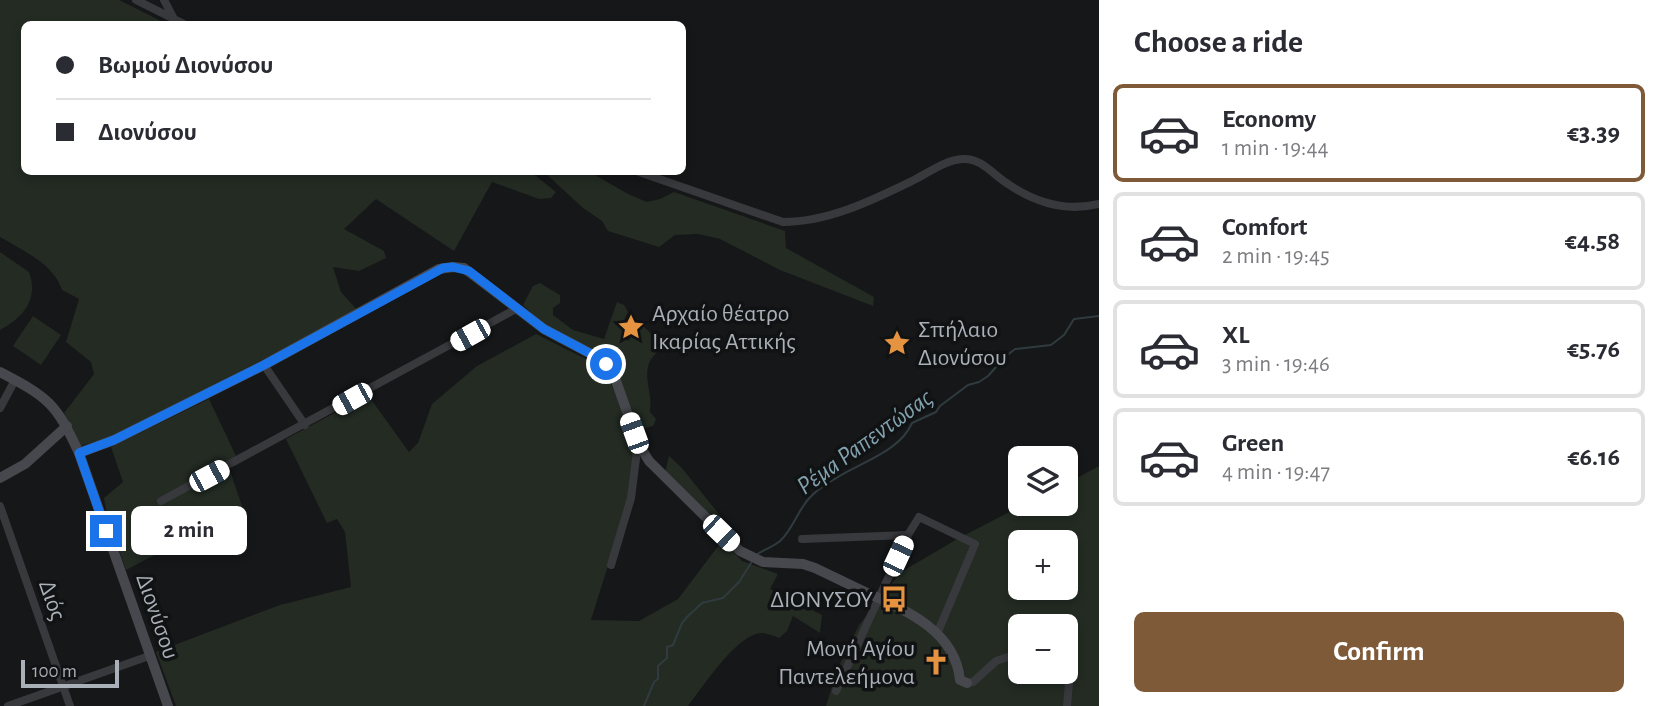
<!DOCTYPE html>
<meta charset="utf-8">
<style>
:root{--surface:#fff;--page:#f7f7f7;--text:#2b2b33;--muted:#7c7c81;--line:#e1e1e2;--accent:#7f5a39}
body{margin:0;font-family:"Alegreya Sans",sans-serif;background:var(--page);color:var(--text);height:100vh;display:flex;flex-direction:column;font-size:26px;white-space:nowrap}
*{box-sizing:border-box;margin:0}
p{font-size:23px;color:var(--muted)}
.icon{flex:none;width:38px;height:38px;fill:none;stroke:currentColor;stroke-width:2;stroke-linecap:round;stroke-linejoin:round}
.map{position:relative;flex:1;overflow:hidden}
.drawer{display:flex;flex-direction:column;background:var(--surface);width:560px}
.drawer>*{flex:none}
.hud{position:absolute;left:21px;top:21px;width:665px;height:154px;border-radius:10px;box-shadow:0 4px 10px #0003;display:grid;align-content:center;height:154px;padding:0 35px;background:var(--surface)}
.controls{position:absolute;left:1008px;top:446px;display:grid;gap:14px}
.controls a{display:grid;place-items:center;width:70px;height:70px;border-radius:10px;background:var(--surface);box-shadow:0 4px 10px #0003;font-size:35px}
.scale{position:absolute;left:21px;bottom:18px;width:98px;box-sizing:border-box;padding-left:7px;border:4px solid #a9b0b7;border-top:0;font-size:19px;line-height:24px;white-space:nowrap;color:#a9b0b7;-webkit-text-stroke:5px #111213;paint-order:stroke}
.end{position:absolute;width:32px;height:32px;margin:-16px;border:9px solid #1a73e8;background:#fff;box-shadow:0 0 0 4px #fff}
.from{border-radius:50%}
.bubble{position:absolute;height:49px;border-radius:10px;background:var(--surface);box-shadow:0 4px 10px #0003;font-size:23px;font-weight:700;line-height:49px;text-align:center}
.car{position:absolute;width:21px;height:42px;margin:-21px -10px;border-radius:9px;box-shadow:0 0 5px 2px #0007;background:linear-gradient(#fff 24%,#345 0 40%,#fff 0 76%,#345 0 86%,#fff 0)}
.hud b{display:flex;align-items:center;gap:24px;height:66px;font-size:26px}
.hud b+b{border-top:2px solid var(--line)}
.hud i{width:18px;height:18px;background:var(--text)}
ul{padding:0;list-style:none}
li{display:flex;align-items:center;gap:21px;height:98px;margin:0 14px 10px;padding:0 21px;border:4px solid var(--line);border-radius:10px}
li div{flex:1}
li b{display:block;font-size:26px}
li em{font-style:normal;font-weight:700}
li.current{border-color:var(--accent)}
li>.icon{width:63px;height:63px;stroke-width:1.5}
h2{padding:0 35px;font-size:32px;line-height:84px}
.action{display:flex;gap:14px;margin-top:auto;padding:14px 35px}
.action a{flex:1;height:80px;border-radius:10px;background:var(--accent);color:#fff;font-size:28px;font-weight:700;line-height:80px;text-align:center}
main{display:flex;flex:1;min-height:0}
.map>svg:first-child{display:block}
.green{fill:#232b23;fill-rule:evenodd}
.lines{fill:none;stroke-linecap:round;stroke-linejoin:round}
.stream{stroke:#303b40;stroke-width:2}
.street{stroke:#38393d;stroke-width:8}
.secondary{stroke:#46484d;stroke-width:10}
.route{stroke:#1a73e8;stroke-width:9}
.labels{text-anchor:middle;stroke-width:7;stroke-linejoin:round;paint-order:stroke}
.poi-label{font-size:24px;fill:#a9b0b7;stroke:#111213;text-anchor:start}
.street-label{font-size:24px;fill:#a9b0b7;stroke:#111213}
.water-label{font-size:26px;font-style:italic;fill:#83a2af;stroke:#111213}
</style>
<main>
<div class="map">
<svg width="1099" height="706" viewBox="0 0 1099 706">
<rect width="100%" height="100%" fill="#161718"/>
<g class="green">
<path d="M 0,0 L 119,0 L 167,24 L 24,24 L 24,172 L 531,172 L 556,192 L 551,198 L 539,199 L 492,182 L 454,251 L 376,199 L 344,229 L 384,251 L 386,258 L 359,271 L 333,267 L 341,292 L 358,311 L 112,437 L 80,446 L 64,413 L 94,374 L 91,362 L 66,342 L 79,299 L 62,290 C 53,263 23,251 0,237 Z"/>
<polygon points="544,172 590,172 628,194 647,202 660,199 674,192 785,231 786,248 874,297 873,306 780,270 720,239 698,234 675,235 659,247 608,231 602,221 583,208"/>
<path d="M 0,252 L 29,272 C 39,299 23,318 0,330 Z"/>
<path d="M 540,283 L 560,295 L 560,303 L 553,308 L 553,315 L 573,330 L 604,339 L 617,302 L 624,305 L 628,312 L 624,320 L 625,338 L 629,341 L 635,324 L 640,323 L 661,343 L 660,350 C 636,367 654,390 650,412 L 656,419 L 653,426 L 645,428 L 641,433 L 617,373 L 540,321 L 523,305 L 533,286 Z"/>
<polygon points="33,316 61,335 41,365 13,346"/>
<path d="M 536,334 L 602,367 L 615,392 L 634,447 L 627,505 L 591,620 L 639,621 L 678,599 L 722,541 L 742,561 L 778,574 L 770,589 L 822,615 L 820,633 L 793,616 L 787,631 L 779,638 C 775,636 768,634 763,633 C 738,632 703,687 688,706 L 176,706 L 156,652 L 280,605 L 351,587 L 345,532 L 337,519 L 327,523 L 286,439 L 368,395 L 409,452 L 418,443 L 432,404 L 477,366 Z"/>
<polygon points="209,399 236,456 227,462 243,509 126,570 107,514 104,498 123,482 111,447"/>
<polygon points="669,456 681,467 735,534 731,540 665,472"/>
<path d="M 1099,466 L 1099,706 L 826,706 L 837,670 L 859,625 L 901,572 L 959,538 L 1025,504 L 1066,504 L 1066,484 ZM 1020,542 L 1066,542 L 1066,588 L 1020,588 ZM 1020,626 L 1066,626 L 1066,672 L 1020,672 Z"/>
</g>
<g class="lines">
<g class="stream">
<path d="M 756,555 C 763,550 773,547 780,541 C 791,531 796,516 804,505 C 811,494 827,483 838,477 C 862,462 900,451 912,423 L 936,412 L 940,406 L 968,385 L 979,382 L 988,376 L 1005,357 L 1015,349 L 1051,345 L 1064,335 L 1074,319 L 1099,316"/>
<polyline points="644,706 654,682 658,679 658,666 667,658 667,647 673,645 682,623 687,617 702,603 723,598 739,582 751,563"/>
</g>
<g class="street">
<polyline points="136,0 184,24"/>
<polyline points="164,0 174,19"/>
<path d="M 639,172 L 783,222 C 829,222 873,200 914,180 C 930,172 945,160 963,159 C 982,158 993,175 1008,184 C 1036,203 1066,212 1099,204"/>
<polyline points="264,365 305,425"/>
<polyline points="0,408 15,380"/>
<polyline points="161,501 516,309"/>
<polyline points="0,506 70,706"/>
<polyline points="802,539 908,535"/>
<polyline points="611,565 631,498 638,443"/>
<polyline points="1066,658 1070,672 1067,706"/>
<polyline points="967,683 973,682 996,661 1020,653"/>
<polyline points="836,691 908,535 919,517 975,544 937,634"/>
<polyline points="8,706 149,656"/>
</g>
<g class="secondary">
<path d="M 0,372 C 48,397 56,403 79,453 L 168,706"/>
<path d="M 79,453 L 114,440 L 264,365 L 439,269 L 453,267 L 464,268 L 544,329 L 595,356 L 606,364 L 615,378 L 638,443 L 649,461 L 740,551 L 763,562 L 803,564 L 815,568 C 832,576 848,584 865,592 C 905,610 955,630 960,680 L 967,683"/>
<polyline points="0,478 25,464 67,426"/>
</g>
</g>
<g class="lines">
<polyline class="route" points="106,531 79,453 114,440 264,365 443,268 453,267 469,271 544,329 595,356 606,364"/>
</g>
<defs>
<g id="sight-bare" transform="scale(2.1)"><path d="M0-6L1.8-2.2L6-1.7L2.9 1.2L3.7 5.4L0 3.3L-3.7 5.4L-2.9 1.2L-6-1.7L-1.8-2.2Z" fill="#e59341" stroke="#111213" stroke-width="2.5" paint-order="stroke"/></g>
<g id="bus-bare" transform="scale(2.1)"><path d="M-5-6H5V4H4V6H2V4H-2V6H-4V4H-5ZM-3.5-4V0h7V-4ZM-3.5 1.2v1.5H-2V1.2ZM2 1.2v1.5H3.5V1.2Z" fill="#e59341" stroke="#111213" stroke-width="2.5" paint-order="stroke"/></g>
<g id="church-bare" transform="scale(2.1)"><path d="M-1.2-6h2.4v3.5h3.3v2.4h-3.3V6h-2.4V-.1h-3.3v-2.4h3.3Z" fill="#e59341" stroke="#111213" stroke-width="2.5" paint-order="stroke"/></g>
</defs>
<g fill-rule="evenodd">
<use href="#sight-bare" x="631" y="327"/>
<use href="#sight-bare" x="897" y="343"/>
<use href="#bus-bare" x="894" y="599"/>
<use href="#church-bare" x="936" y="662"/>
</g>
<g class="labels">
<g class="poi-label">
<text x="652" y="321">Αρχαίο θέατρο<tspan x="652" dy="28">Ικαρίας Αττικής</tspan></text>
<text x="918" y="337">Σπήλαιο<tspan x="918" dy="28">Διονύσου</tspan></text>
<text x="873" y="607" text-anchor="end">ΔΙΟΝΥΣΟΥ</text>
<text x="915" y="656" text-anchor="end">Μονή Αγίου<tspan x="915" dy="28">Παντελεήμονα</tspan></text>
</g>
<g class="street-label">
<text transform="translate(53 600) rotate(71)" y="8">Διός</text>
<text transform="translate(158 616) rotate(71)" y="8">Διονύσου</text>
</g>
<g class="water-label">
<text transform="translate(864 441) rotate(-36)" y="9">Ρέμα Ραπεντώσας</text>
</g>
</g>
</svg>
<div class="controls">
<a><svg class="icon" aria-label="layers" viewBox="0 0 24 24"><path d="M12 4l9 5-9 5-9-5zM3 14l9 5 9-5"/></svg></a>
<a>+</a>
<a>−</a>
</div>
<div class="scale">100 m</div>
<i class="end from" style="left:606px;top:364px"></i>
<i class="end" style="left:106px;top:531px"></i>
<div class="bubble" style="left:131px;top:506px;width:116px">2 min</div>
<i class="car" style="left:470px;top:335px;rotate:241deg"></i>
<i class="car" style="left:352px;top:399px;rotate:241deg"></i>
<i class="car" style="left:634px;top:433px;rotate:340deg"></i>
<i class="car" style="left:209px;top:476px;rotate:62deg"></i>
<i class="car" style="left:721px;top:533px;rotate:134deg"></i>
<i class="car" style="left:898px;top:556px;rotate:25deg"></i>
<div class="hud">
<b><i class="from"></i>Βωμού Διονύσου</b>
<b><i></i>Διονύσου</b>
</div>
</div>
<section class="drawer">
<h2>Choose a ride</h2>
<ul>
<li class="current"><svg class="icon" aria-label="car" viewBox="0 0 24 24"><path d="M5 17H2v-5l4-1 3-4h7l3 4 3 1v5h-3M9 17h6M6 11h13"/><circle cx="7" cy="17" r="2"/><circle cx="17" cy="17" r="2"/></svg><div><b>Economy</b><p>1 min · 19:44</p></div><em>€3.39</em></li>
<li><svg class="icon" aria-label="car" viewBox="0 0 24 24"><path d="M5 17H2v-5l4-1 3-4h7l3 4 3 1v5h-3M9 17h6M6 11h13"/><circle cx="7" cy="17" r="2"/><circle cx="17" cy="17" r="2"/></svg><div><b>Comfort</b><p>2 min · 19:45</p></div><em>€4.58</em></li>
<li><svg class="icon" aria-label="car" viewBox="0 0 24 24"><path d="M5 17H2v-5l4-1 3-4h7l3 4 3 1v5h-3M9 17h6M6 11h13"/><circle cx="7" cy="17" r="2"/><circle cx="17" cy="17" r="2"/></svg><div><b>XL</b><p>3 min · 19:46</p></div><em>€5.76</em></li>
<li><svg class="icon" aria-label="car" viewBox="0 0 24 24"><path d="M5 17H2v-5l4-1 3-4h7l3 4 3 1v5h-3M9 17h6M6 11h13"/><circle cx="7" cy="17" r="2"/><circle cx="17" cy="17" r="2"/></svg><div><b>Green</b><p>4 min · 19:47</p></div><em>€6.16</em></li>
</ul>
<div class="action"><a>Confirm</a></div>
</section>
</main>
